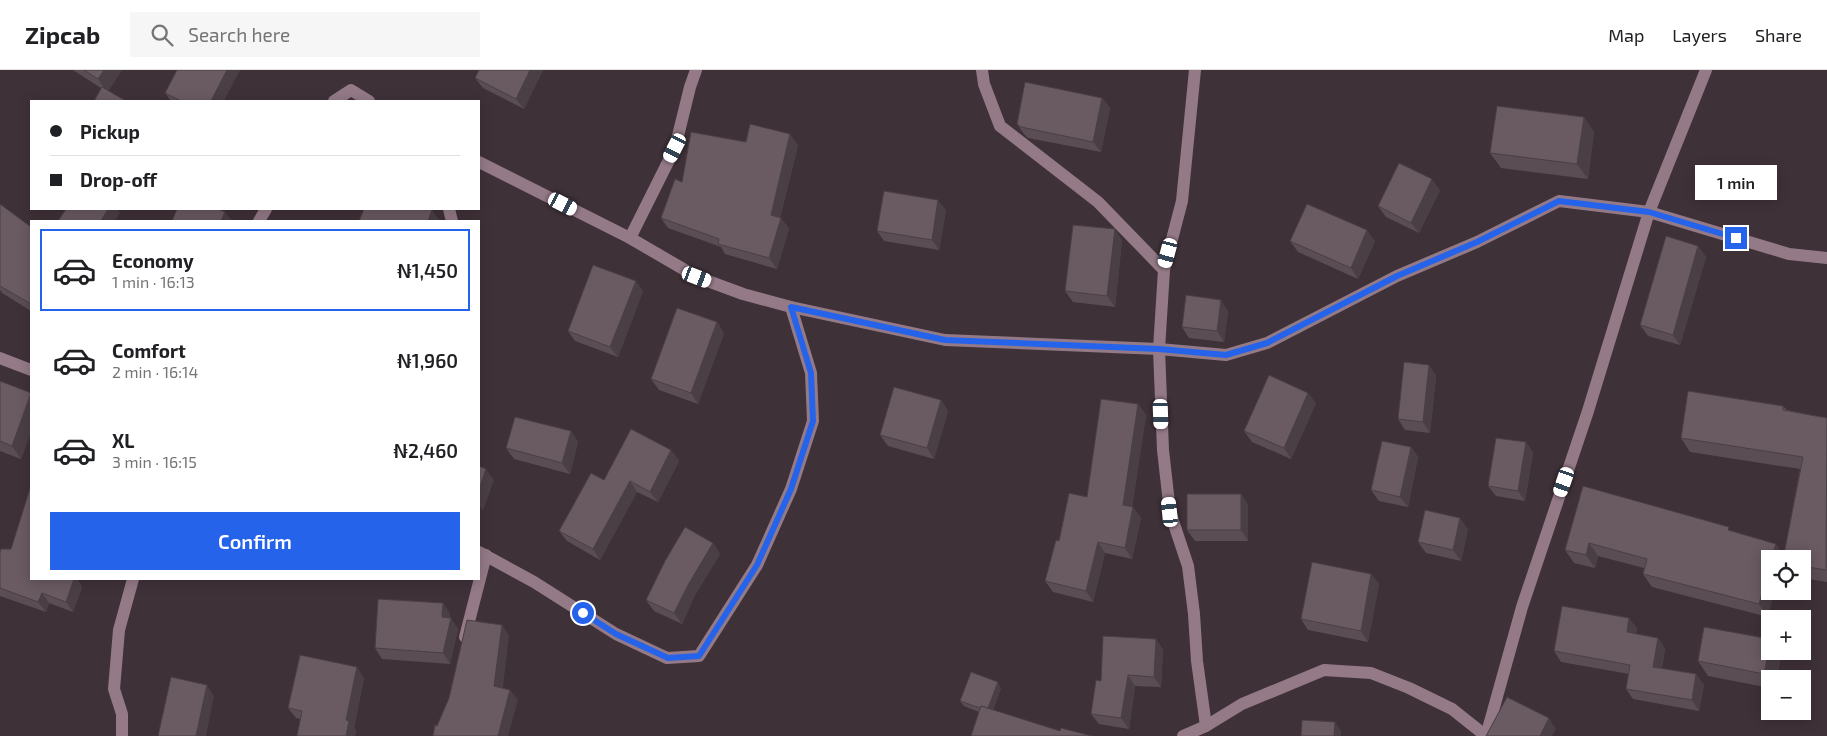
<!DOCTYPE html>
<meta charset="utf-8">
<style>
:root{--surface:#fff;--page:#f6f6f6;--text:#202124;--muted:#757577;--line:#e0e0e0;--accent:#2563eb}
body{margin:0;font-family:"Exo 2",sans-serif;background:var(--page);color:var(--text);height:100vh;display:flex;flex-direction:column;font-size:19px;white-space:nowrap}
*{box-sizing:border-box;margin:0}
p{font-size:16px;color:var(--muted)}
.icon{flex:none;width:28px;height:28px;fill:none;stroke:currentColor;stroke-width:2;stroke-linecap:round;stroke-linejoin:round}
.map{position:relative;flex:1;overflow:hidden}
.drawer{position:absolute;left:30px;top:150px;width:450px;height:360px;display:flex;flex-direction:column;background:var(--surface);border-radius:0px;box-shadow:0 2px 12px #0003}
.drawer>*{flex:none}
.top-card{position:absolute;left:30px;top:30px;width:450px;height:110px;border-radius:0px;box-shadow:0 2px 12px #0003;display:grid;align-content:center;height:110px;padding:0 20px;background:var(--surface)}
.controls{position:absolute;left:1761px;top:480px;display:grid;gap:10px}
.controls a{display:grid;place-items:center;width:50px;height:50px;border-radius:0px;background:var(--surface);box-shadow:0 2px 12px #0003;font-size:25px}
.end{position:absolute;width:22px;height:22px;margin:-11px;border:6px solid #2563eb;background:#fff;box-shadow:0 0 0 2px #fff}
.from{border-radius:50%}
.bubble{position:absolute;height:35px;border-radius:0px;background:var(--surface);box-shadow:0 2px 12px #0003;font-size:16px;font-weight:600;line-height:35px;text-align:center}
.car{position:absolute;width:15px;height:30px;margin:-15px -8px;border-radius:6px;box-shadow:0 0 4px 1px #0007;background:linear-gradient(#fff 24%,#345 0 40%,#fff 0 76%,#345 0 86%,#fff 0)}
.top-card b{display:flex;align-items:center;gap:18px;height:48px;font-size:19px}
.top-card b+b{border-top:1px solid var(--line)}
.top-card i{width:12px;height:12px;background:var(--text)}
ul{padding:9px 0 0;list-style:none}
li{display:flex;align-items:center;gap:15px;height:82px;margin:0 10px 8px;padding:0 10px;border:2px solid transparent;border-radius:0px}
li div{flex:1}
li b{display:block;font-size:19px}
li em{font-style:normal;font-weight:600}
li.on{border-color:var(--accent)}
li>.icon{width:45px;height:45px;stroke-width:1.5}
.button{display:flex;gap:10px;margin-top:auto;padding:10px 20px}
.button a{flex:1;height:58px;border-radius:0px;background:var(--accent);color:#fff;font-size:20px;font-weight:600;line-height:58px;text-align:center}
header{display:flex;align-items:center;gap:30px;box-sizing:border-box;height:70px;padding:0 25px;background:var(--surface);border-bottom:1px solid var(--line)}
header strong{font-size:24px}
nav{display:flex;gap:28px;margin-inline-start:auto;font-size:18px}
.search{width:350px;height:45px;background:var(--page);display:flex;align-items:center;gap:12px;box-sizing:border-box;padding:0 18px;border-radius:0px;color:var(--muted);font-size:19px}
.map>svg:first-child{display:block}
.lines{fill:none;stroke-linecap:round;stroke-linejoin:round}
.minor{stroke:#947a87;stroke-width:12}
.wall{fill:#5b4d54}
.shaded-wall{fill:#4a3f45}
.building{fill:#6a5a62;stroke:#4a3f45}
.route{stroke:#2563eb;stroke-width:6}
</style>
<header>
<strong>Zipcab</strong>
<div class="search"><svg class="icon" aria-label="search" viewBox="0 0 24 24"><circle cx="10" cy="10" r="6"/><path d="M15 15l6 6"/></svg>Search here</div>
<nav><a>Map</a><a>Layers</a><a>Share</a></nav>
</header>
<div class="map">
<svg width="1827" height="666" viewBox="0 0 1827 666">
<rect width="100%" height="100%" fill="#3f3138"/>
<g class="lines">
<g class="minor">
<polyline points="982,0 984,14 1000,56 1098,132 1164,200 1159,279 1163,380 1170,442 1188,496 1194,544 1197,591 1206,656"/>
<polyline points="334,31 351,20 369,31"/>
<polyline points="479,92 630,168 697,207 743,224 791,237 945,270 1159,279 1226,285 1267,273 1397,206 1477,172 1559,131 1649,142 1789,184 1827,188"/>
<polyline points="449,139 452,151"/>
<polyline points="259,151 266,139"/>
<polyline points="630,168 675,78 690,17 696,0"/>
<polyline points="1164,200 1182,131 1195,0"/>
<polyline points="0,288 31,300"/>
<polyline points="479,482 534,512 616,564 667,588 699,586 757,495 791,419 813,351 811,303 791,237"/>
<polyline points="465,567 486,485"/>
<polyline points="122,666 122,644 114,619 119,560 133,509"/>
<polyline points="1183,666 1206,656 1242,634 1324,600 1371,603 1409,618 1452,639 1486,666"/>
<polyline points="1486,666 1522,537 1588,341 1649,142 1706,0"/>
</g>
</g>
<g class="wall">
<polygon points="73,0 122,0 108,21 101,18"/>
<polygon points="543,0 524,39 483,18 475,8"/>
<polygon points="165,23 224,31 171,31"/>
<polygon points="1102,28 1110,38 1101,82 1028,68 1024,64 1017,54"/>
<polygon points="1584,47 1594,62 1588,109 1501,98 1490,83"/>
<polygon points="746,72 798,75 780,148 781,148 789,159 777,199 725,184 721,177 668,158 661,148 682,112"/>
<polygon points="1440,120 1419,163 1386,147 1378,136"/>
<polygon points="0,134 31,157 31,241 2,223 0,220"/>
<polygon points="946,140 939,180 884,171 877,161"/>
<polygon points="1122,170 1115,237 1073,232 1065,221"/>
<polygon points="1290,171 1375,171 1358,209 1298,182"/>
<polygon points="1698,176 1706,187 1680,275 1648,266 1640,255"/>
<polygon points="643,221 618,287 575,271 568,261"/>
<polygon points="1228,241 1224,272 1189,268 1182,257"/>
<polygon points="724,263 698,334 659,320 651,309"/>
<polygon points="1429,295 1436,306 1430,363 1405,360 1398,349"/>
<polygon points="0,311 31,323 31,362 21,389 0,381"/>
<polygon points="941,330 948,341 934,389 888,376 880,365"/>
<polygon points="1316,333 1291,389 1252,372 1244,361"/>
<polygon points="1138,334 1146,345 1132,437 1133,437 1141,448 1132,489 1105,483 1093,532 1053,522 1045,511 1059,471 1087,427"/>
<polygon points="1783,336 1787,340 1827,348 1827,512 1802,508 1802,489 1770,489 1768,547 1652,517 1643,504 1644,498 1598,486 1595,498 1574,493 1565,480 1583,416 1732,461 1784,485 1800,399 1690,382 1681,368"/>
<polygon points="571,361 578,372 570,404 514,389 506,378"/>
<polygon points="1526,372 1533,383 1525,431 1496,426 1488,416"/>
<polygon points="1411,377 1418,387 1408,437 1379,431 1371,420"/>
<polygon points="671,380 679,391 658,432 637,422 600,490 567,471 559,461 604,410"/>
<polygon points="1241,424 1248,435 1248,471 1195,471 1187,460"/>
<polygon points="1468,459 1461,491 1426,483 1418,472"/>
<polygon points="713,473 720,484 695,525 682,554 654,541 646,530"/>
<polygon points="0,482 31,509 77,509 82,517 73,542 49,533 46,542 0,526"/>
<polygon points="1371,504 1379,514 1368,572 1308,560 1301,549"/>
<polygon points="443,533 450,544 450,548 458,559 450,594 382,589 375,578"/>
<polygon points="1637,558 1636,564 1658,568 1665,579 1662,598 1696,604 1704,615 1699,641 1633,629 1626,619 1629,604 1561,592 1554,581"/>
<polygon points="1156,569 1163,580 1161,617 1135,616 1129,659 1099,654 1091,644 1101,611"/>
<polygon points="1782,584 1776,609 1770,609 1770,618 1708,606 1698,591"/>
<polygon points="364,608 354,658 356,661 355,666 297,666 301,649 296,648 288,638"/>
<polygon points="1001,618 993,640 1060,661 1092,666 971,666 979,642 964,636 960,631"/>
</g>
<g class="shaded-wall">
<polygon points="104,0 122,0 107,22 98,9"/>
<polygon points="227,0 240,0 224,31 211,31"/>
<polygon points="530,0 543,0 524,39 516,29"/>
<polygon points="1102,28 1110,38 1101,82 1093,72"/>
<polygon points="1584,47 1594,62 1588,109 1577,94"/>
<polygon points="790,64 798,75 778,155 771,145"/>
<polygon points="1432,109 1440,120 1419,163 1411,153"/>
<polygon points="938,130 946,140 939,180 932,170"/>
<polygon points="108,139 117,139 120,143 115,151 101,151"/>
<polygon points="432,140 440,151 428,151"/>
<polygon points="225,142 232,151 221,151"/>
<polygon points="781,148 789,159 777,199 769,188"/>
<polygon points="1115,159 1122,170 1115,237 1107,226"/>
<polygon points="1367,160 1375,171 1358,209 1351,198"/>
<polygon points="1698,176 1706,187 1680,275 1673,265"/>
<polygon points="636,211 643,221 618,287 610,277"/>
<polygon points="1221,230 1228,241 1224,272 1217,261"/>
<polygon points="717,252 724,263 698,334 691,323"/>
<polygon points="1429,295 1436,306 1430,363 1423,352"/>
<polygon points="1308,323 1316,333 1291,389 1284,378"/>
<polygon points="31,325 31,362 21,389 12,376"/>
<polygon points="941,330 948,341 934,389 927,378"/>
<polygon points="1138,334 1146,345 1131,446 1123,435"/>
<polygon points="571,361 578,372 570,404 562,393"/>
<polygon points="1526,372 1533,383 1525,431 1518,421"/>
<polygon points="1411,377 1418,387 1408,437 1400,427"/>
<polygon points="671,380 679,391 658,432 650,422"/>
<polygon points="486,399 494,410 483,441 479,435 479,420"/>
<polygon points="630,411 637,422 600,490 593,479"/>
<polygon points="1241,424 1248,435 1248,471 1241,460"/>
<polygon points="1133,437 1141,448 1132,489 1125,478"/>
<polygon points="1460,448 1468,459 1461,491 1453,480"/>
<polygon points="1098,472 1105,483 1093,532 1086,521"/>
<polygon points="713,473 720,484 695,525 682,554 674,543 688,515"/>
<polygon points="1589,473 1598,486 1595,498 1586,485"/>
<polygon points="1776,474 1785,486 1784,489 1771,489"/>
<polygon points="1770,494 1770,521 1775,521 1768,547 1759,534"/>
<polygon points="1371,504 1379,514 1368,572 1361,561"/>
<polygon points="74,509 77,509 82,517 73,542 66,532"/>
<polygon points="42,523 49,533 46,542 38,532"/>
<polygon points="443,533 450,544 450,553 451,548 458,559 450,594 443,583 442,547"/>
<polygon points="1629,548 1637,558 1634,573 1627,562"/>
<polygon points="502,555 509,565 502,626 494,616"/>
<polygon points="1658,568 1665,579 1660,607 1653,597"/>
<polygon points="1156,569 1163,580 1161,617 1154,607"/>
<polygon points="1770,574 1770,581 1780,581 1782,584 1776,609 1770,609 1770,613 1764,604"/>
<polygon points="357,597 364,608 354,658 356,661 355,666 346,666 346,650"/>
<polygon points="1696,604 1704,615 1699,641 1692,630"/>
<polygon points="1128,605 1135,616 1129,659 1121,648"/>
<polygon points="998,612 1001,618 991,647 987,641"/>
<polygon points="207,615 214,626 206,666 196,666"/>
<polygon points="510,620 518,630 508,666 498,666"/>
<polygon points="1549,648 1556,659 1552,666 1540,666"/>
<polygon points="1335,652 1341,661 1341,666 1334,666"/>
</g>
<g class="building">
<polygon points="84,0 104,0 98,9"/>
<polygon points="177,0 227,0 211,31 181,31 165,23"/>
<polygon points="479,0 530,0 516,29 475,8"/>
<polygon points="1025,12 1102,28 1093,72 1021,57 1017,54"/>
<polygon points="102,17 126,31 94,31"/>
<polygon points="1497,36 1584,47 1577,94 1490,83"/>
<polygon points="750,54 790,64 771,145 781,148 769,188 718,174 719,169 661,148 675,109 682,112 691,62 746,72"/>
<polygon points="1399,93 1432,109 1411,153 1378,136"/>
<polygon points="884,121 938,130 932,170 877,161"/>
<polygon points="0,134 31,157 31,234 0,216"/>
<polygon points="1307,134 1367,160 1351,198 1290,171"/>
<polygon points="66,139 108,139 101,151 58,151"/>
<polygon points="177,139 218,139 225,142 221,151 172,151"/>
<polygon points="364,139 428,139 432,140 428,151 359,151"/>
<polygon points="1073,155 1115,159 1107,226 1065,221"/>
<polygon points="1666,166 1698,176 1673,265 1640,255"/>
<polygon points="593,195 636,211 610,277 568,261"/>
<polygon points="1186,225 1221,230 1217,261 1182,257"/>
<polygon points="677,238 717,252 691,323 651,309"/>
<polygon points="1404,292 1429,295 1423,352 1398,349"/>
<polygon points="1269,305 1308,323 1284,378 1244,361"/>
<polygon points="0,311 31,323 12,376 0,371"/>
<polygon points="894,317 941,330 927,378 880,365"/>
<polygon points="1688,321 1783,336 1783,340 1827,348 1826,500 1802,496 1802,489 1783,489 1803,387 1681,368"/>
<polygon points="1101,329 1138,334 1123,435 1133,437 1125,478 1098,472 1086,521 1045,511 1056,470 1059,471 1069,423 1087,427"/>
<polygon points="515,347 571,361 562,393 506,378"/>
<polygon points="631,359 671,380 650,422 630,411 593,479 559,461 591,403 604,410"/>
<polygon points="1496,368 1526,372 1518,421 1488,416"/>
<polygon points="1382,371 1411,377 1400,427 1371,420"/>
<polygon points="479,396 486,399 479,420"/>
<polygon points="31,415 31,509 74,509 66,532 42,523 38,532 0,518 0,482 1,479 11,479"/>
<polygon points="1583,416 1729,457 1728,460 1776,474 1771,489 1770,489 1770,494 1759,534 1643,504 1647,489 1589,473 1586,485 1565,480"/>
<rect x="1187" y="424" width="54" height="36"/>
<polygon points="1425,440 1460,448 1453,480 1418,472"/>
<polygon points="685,457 713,473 688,515 674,543 646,530 665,491"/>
<polygon points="1312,492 1371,504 1361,561 1301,549"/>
<polygon points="378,529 443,533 442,547 451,548 443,583 375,578"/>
<polygon points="1562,536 1629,548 1627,562 1658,568 1653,597 1696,604 1692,630 1626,619 1630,595 1554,581"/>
<polygon points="467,550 502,555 494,616 510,620 498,666 433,666 435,655 437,656 449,628"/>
<polygon points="1704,557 1770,569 1770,574 1764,604 1698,591"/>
<polygon points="1103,566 1156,569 1154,607 1128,605 1121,648 1091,644 1096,610 1101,611"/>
<polygon points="300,585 357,597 346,650 349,651 346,666 297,666 302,641 288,638"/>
<polygon points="971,602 998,612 988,638 981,636 980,638 960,631"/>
<polygon points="171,607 207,615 196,666 158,666"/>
<polygon points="1507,627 1549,648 1540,666 1486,666"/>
<polygon points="981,636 1060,661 1061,658 1092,666 971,666"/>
<polygon points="1302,650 1335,652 1334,666 1301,666"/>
</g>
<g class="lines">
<polyline class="route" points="583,543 616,564 668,588 699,586 757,495 791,419 813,351 811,303 791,237 945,270 1159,279 1226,285 1267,273 1397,206 1477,172 1559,131 1649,142 1736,168"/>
</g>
</svg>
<div class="controls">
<a><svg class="icon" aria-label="locate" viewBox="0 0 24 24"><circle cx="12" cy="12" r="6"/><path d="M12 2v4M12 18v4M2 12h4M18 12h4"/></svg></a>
<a>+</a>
<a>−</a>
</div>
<i class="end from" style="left:583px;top:543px"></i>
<i class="end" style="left:1736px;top:168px"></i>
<div class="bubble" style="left:1695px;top:95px;width:82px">1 min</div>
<i class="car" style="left:675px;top:78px;rotate:207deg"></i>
<i class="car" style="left:563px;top:134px;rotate:117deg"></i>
<i class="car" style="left:1168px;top:183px;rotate:195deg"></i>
<i class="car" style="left:697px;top:207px;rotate:111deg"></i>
<i class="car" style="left:1161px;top:344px;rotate:178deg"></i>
<i class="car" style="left:1564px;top:412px;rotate:199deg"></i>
<i class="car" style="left:1170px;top:442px;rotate:354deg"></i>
<div class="top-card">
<b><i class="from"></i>Pickup</b>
<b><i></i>Drop-off</b>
</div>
<section class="drawer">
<ul>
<li class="on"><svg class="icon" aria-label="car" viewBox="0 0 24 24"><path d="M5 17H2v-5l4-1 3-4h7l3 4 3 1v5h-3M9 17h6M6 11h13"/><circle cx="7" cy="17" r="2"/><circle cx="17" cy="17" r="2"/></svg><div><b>Economy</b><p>1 min · 16:13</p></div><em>₦1,450</em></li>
<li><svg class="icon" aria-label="car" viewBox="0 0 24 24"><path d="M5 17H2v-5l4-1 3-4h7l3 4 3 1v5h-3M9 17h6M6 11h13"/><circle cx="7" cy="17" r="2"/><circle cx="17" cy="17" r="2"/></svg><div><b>Comfort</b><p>2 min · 16:14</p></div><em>₦1,960</em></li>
<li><svg class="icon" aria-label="car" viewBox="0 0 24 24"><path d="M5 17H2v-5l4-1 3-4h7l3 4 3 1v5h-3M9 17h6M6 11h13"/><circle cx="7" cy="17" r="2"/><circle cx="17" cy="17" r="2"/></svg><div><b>XL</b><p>3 min · 16:15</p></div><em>₦2,460</em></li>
</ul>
<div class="button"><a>Confirm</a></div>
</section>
</div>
